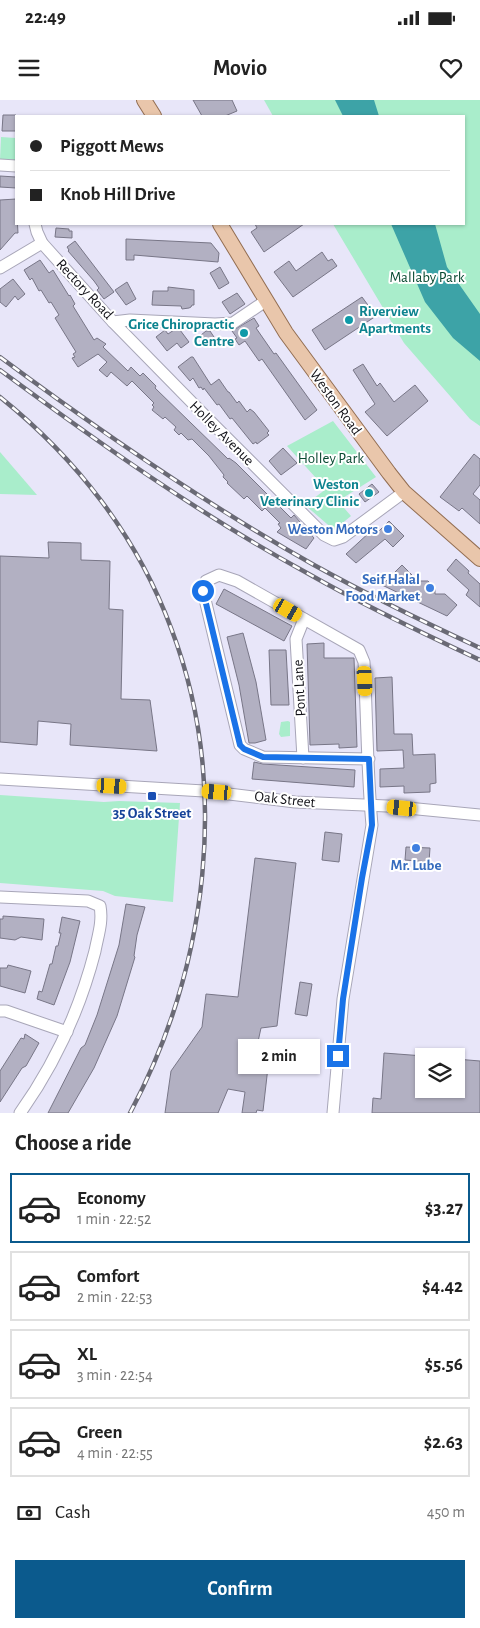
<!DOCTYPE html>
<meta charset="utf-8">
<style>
:root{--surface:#fff;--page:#f2f2f2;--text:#222;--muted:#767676;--line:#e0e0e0;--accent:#0b5a8d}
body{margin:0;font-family:"Alegreya Sans",sans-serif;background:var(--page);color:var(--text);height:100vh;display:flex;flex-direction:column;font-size:19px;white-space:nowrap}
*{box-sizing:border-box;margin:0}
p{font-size:16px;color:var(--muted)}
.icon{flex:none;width:28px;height:28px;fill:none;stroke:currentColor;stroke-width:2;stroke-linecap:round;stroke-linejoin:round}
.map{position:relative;height:1013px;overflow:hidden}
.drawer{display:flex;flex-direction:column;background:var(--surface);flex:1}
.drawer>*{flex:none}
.banner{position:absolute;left:15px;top:15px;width:450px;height:110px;border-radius:0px;box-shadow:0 1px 4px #0004;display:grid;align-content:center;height:110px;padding:0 15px;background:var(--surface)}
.fabs{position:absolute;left:415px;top:948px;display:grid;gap:10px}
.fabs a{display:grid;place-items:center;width:50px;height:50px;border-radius:0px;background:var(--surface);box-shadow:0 1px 4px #0004;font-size:25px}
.end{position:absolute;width:22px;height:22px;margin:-11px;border:6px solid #1a73e8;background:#fff;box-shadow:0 0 0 2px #fff}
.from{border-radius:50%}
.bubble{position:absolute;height:35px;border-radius:0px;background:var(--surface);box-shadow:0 1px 4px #0004;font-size:16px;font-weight:700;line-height:35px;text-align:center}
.car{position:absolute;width:15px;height:30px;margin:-15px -8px;border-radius:6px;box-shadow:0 0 4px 1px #0007;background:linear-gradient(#f5c518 24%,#345 0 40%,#f5c518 0 76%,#345 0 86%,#f5c518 0)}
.banner b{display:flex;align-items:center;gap:18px;height:48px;font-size:19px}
.banner b+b{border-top:1px solid var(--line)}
.banner i{width:12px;height:12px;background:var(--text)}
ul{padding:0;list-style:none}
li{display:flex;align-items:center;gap:15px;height:70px;margin:0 10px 8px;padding:0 5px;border:2px solid var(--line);border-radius:0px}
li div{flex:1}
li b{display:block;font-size:19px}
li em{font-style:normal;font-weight:700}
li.active{border-color:var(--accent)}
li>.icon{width:45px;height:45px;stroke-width:1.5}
h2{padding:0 15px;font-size:22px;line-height:60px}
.pay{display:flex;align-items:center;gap:12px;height:55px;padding:0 15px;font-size:19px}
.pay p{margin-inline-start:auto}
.action{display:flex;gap:10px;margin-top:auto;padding:10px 15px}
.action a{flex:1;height:58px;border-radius:0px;background:var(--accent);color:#fff;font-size:20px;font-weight:700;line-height:58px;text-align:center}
.status{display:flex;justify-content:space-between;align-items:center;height:35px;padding:0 25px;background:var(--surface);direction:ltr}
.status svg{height:14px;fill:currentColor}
header{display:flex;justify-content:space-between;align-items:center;height:65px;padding:0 15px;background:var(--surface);font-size:22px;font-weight:700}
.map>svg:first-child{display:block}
.green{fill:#a9edcb}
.water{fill:#3da3a7}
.building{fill:#b2b0c2;stroke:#787687}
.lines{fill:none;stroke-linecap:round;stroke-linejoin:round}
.minor-casing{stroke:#a8a6b8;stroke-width:13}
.major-casing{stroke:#936e52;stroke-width:16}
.minor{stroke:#fff;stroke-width:11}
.major{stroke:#e9c6ab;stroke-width:14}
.rail-casing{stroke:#6a6a75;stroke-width:4.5}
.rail{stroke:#fff;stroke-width:2.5;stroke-dasharray:8;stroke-linecap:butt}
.route{stroke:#1a73e8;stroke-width:6}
.culture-dot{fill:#0f9aa8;stroke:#fff;stroke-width:2}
.shop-dot{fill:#3f7fe0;stroke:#fff;stroke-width:2}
.transit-dot{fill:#1a4fb4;stroke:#fff;stroke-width:2}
.labels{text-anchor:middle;stroke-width:4;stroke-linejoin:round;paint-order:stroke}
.park-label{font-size:15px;fill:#084931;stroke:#fff}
.street-label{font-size:15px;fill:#101016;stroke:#fff}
.culture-label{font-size:15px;font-weight:bold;fill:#0d838f;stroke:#fff;text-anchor:end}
.shop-label{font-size:15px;font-weight:bold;fill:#366cbe;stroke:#fff;text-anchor:end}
.transit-label{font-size:15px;font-weight:bold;fill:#164399;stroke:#fff}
</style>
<div class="status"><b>22:49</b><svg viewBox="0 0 49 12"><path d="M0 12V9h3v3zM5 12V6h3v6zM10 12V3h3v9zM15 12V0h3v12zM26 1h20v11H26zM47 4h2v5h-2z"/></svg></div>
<header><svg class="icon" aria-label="menu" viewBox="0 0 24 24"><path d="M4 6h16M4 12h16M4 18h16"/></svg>Movio<svg class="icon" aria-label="heart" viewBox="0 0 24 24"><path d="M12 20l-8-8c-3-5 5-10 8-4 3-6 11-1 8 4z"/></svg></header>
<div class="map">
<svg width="480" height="1013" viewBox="0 0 480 1013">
<rect width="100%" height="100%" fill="#e8e6f9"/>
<g class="green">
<polygon points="264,0 480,0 480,326 470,319 404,243 333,124 464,124 464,16 273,16"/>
<polygon points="1,37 16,38 16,61 0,60"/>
<polygon points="333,321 376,377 338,401 351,416 334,430 305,405 326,389 287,346"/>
<polygon points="0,352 37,395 0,394"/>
<polygon points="288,621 290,622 290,636 281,637 279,634 281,622"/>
<polygon points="0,695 104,702 119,701 180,703 173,802 115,796 103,791 0,783"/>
</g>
<g class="water">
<polygon points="335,0 374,0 379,16 343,16"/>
<polygon points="391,124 435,124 447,167 480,214 480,261 453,238 425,202"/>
</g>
<g class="building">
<polygon points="193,0 232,0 237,11 225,16 202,16"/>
<polygon points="3,15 16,15 16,31 2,31"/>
<polygon points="0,76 16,77 16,88 0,87"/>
<polygon points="16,99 18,133 15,133 0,150 0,100"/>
<polygon points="255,124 304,124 264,152 251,132 257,128"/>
<polygon points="56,128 69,129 69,131 72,131 72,138 55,137"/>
<polygon points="126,139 211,143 219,153 218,162 134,155 134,160 126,160"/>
<polygon points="75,141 114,192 104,199 97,190 99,188 94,181 68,151 69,150 67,147"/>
<polygon points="322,152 328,161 332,159 337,166 293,197 274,172 289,161 296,171"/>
<polygon points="40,160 49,173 53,170 69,196 70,195 75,204 73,206 94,240 97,238 106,244 103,247 128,271 131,267 140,276 143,273 156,286 155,288 228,359 229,358 236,363 291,418 294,415 314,438 306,449 277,432 281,428 278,424 280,423 265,408 262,411 247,396 244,399 227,383 228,382 223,377 224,375 209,356 192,339 188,340 181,333 179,335 174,330 176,327 165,317 163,319 152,310 154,307 152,305 154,303 132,281 127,286 111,272 107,277 99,270 107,262 98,254 78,267 72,258 75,257 73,254 76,252 55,218 59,215 51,202 49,203 41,190 39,191 32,178 30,180 24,170"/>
<polygon points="220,167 229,183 219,189 210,173"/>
<polygon points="13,179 25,194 18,200 15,196 6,207 0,202 0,189"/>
<polygon points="127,182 136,199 126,205 115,190"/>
<polygon points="168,187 194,190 194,205 192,205 191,207 189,208 182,209 181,206 152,205 153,191 168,191"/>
<polygon points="237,193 245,204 230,214 222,202"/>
<polygon points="362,197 376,216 325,250 312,230"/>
<polygon points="254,218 259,226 256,228 274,254 276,253 317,310 305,320 262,259 259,261 245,241 239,245 235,239 237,238 232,231"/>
<polygon points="165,230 168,234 174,230 180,230 189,242 181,248 177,243 167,251 156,237"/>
<polygon points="206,231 210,231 216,240 209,245 201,235"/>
<polygon points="191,257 193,257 211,285 219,279 228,292 229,292 237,303 239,301 247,312 250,309 254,312 269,331 267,333 269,335 257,344 256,342 253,344 232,318 230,319 219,304 217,305 204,288 203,290 201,287 199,288 193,278 190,281 178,267"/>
<polygon points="363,264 377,286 380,283 394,302 415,285 428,301 387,336 365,312 375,304 353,270"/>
<polygon points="283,348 297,363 281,375 269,361"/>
<polygon points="474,354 480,359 480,385 473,394 480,400 480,424 462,408 459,411 440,397"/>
<polygon points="372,384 379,392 365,402 359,394"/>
<polygon points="389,421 404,436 393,447 385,439 356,463 346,454 371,431 375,435"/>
<polygon points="48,442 81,443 81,460 110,461 109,509 123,510 121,599 150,600 157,651 70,645 71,624 38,621 37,645 0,642 0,456 49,458"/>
<polygon points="456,459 469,471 468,473 480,484 480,507 466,495 469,490 447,470"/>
<polygon points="402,465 418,481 428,481 435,488 435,494 445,494 457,505 447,516 382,485"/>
<polygon points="224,489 292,526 284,541 216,504"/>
<polygon points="243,533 256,582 266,640 255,643 249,643 239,585 227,537"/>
<polygon points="324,543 324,558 354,558 357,647 339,648 339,644 310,645 307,544"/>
<polygon points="269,550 286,550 289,605 271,605"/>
<polygon points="392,577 394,634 412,634 413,655 435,654 436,683 430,684 430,692 404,693 404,686 380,687 380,669 404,668 403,650 377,651 375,578"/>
<polygon points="254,662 263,664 355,670 354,687 252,679"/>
<polygon points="325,732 342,734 339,762 322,760"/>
<polygon points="406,747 430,748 429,762 405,760"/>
<polygon points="255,758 296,763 277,926 261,928 254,960 268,967 263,1011 257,1010 256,1013 242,1013 245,992 228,989 218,1013 165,1013 171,971 202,927 206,894 238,897"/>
<polygon points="126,804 145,807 137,835 134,856 135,857 117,916 94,968 68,1013 48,1013 81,948 85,945 97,915 119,845"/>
<polygon points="3,816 44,819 42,840 21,837 15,840 0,838 0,819 3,819"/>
<polygon points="62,817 80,821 70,862 54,905 37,899 39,891 42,892 50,864 52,864 56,846 58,846 61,833 59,833"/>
<polygon points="8,865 31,871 25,893 0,886 0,868 7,868"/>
<polygon points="300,882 312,884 307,916 295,914"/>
<polygon points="25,934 39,943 26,966 22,968 0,1002 0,971 21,938 24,939"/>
<polygon points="384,953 424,956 424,989 456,989 456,959 480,961 480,1013 372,1013 373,998 381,999"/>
</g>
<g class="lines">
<g class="minor-casing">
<g id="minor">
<polyline points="0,65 16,66"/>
<polyline points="35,124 37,132 42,143 113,222 130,220 215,224 233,223 267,200"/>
<polyline points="0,168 42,143"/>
<polyline points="113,222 215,326 324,435 334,440 343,437 404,392"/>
<polyline points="303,658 296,539 304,519"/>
<polyline points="0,679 204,691 295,702 387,706 480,715"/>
<path d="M 0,797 L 88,801 L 100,806 C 103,822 98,835 95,851 C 80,909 55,964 20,1013"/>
<polyline points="0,911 6,911 67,932"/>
<path d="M 333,1013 L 343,899 L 372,725 C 367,671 367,616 364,562 L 359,550 L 237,481 L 219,475 L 206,481 L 203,491 L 240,645 L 244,649 L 263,657 L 369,659"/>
</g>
</g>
<g class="major-casing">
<g id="major">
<polyline points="144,0 154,16"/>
<polyline points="220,124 286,233 389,373 404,392 480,459"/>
</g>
</g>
<use href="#minor" class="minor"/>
<use href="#major" class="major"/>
<g class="rail-casing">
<g id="rail">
<path d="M 0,257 C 101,332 204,403 314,465 C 368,495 424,522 480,548"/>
<path d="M 0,270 C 99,343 199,414 307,473 C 363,505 422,533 480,560"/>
<path d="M 0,297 C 76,358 137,436 171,528 C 231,685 208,867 130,1013"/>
</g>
</g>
<use href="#rail" class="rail"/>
</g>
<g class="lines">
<polyline class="route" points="203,491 240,645 244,649 263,657 369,659 372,725 362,778 343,899 338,956"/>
</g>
<g class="culture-dot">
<circle cx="349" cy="220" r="5"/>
<circle cx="244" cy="233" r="5"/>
<circle cx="369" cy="393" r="5"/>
</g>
<g class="shop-dot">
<circle cx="388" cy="429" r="5"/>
<circle cx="430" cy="488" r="5"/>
<circle cx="416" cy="748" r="5"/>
</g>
<rect class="transit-dot" x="147" y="691" width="10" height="10" rx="2.5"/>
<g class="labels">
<g class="park-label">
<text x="427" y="182">Mallaby Park</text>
<text x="331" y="363">Holley Park</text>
</g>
<g class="street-label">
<text transform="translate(85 189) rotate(47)" y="5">Rectory Road</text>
<text transform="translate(336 302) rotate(54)" y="5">Weston Road</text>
<text transform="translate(222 333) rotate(45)" y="5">Holley Avenue</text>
<text transform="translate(299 588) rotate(-93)" y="5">Pont Lane</text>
<text transform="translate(285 699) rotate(6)" y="5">Oak Street</text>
</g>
<g class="culture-label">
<text x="359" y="216" text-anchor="start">Riverview<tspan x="359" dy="17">Apartments</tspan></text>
<text x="234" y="229">Grice Chiropractic<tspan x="234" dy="17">Centre</tspan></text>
<text x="359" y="389">Weston<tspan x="359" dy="17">Veterinary Clinic</tspan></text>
</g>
<g class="shop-label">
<text x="378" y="434">Weston Motors</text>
<text x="420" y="484">Seif Halal<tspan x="420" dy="17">Food Market</tspan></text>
<text x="416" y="770" text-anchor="middle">Mr. Lube</text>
</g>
<g class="transit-label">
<text x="152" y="718">35 Oak Street</text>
</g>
</g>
</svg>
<div class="fabs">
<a><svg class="icon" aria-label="layers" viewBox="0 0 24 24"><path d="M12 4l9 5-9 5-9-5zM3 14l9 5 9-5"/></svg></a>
</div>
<i class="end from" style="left:203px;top:491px"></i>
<i class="end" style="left:338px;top:956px"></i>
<div class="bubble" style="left:238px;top:939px;width:82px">2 min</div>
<i class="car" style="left:288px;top:510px;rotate:120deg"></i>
<i class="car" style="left:365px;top:581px;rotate:177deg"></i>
<i class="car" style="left:112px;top:686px;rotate:93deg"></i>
<i class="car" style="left:217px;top:692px;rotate:275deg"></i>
<i class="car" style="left:402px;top:708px;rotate:276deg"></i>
<div class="banner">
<b><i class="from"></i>Piggott Mews</b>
<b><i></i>Knob Hill Drive</b>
</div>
</div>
<section class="drawer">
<h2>Choose a ride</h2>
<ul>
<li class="active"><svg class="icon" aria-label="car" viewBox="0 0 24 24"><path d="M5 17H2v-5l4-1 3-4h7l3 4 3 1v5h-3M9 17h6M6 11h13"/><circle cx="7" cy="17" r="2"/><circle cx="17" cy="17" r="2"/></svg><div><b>Economy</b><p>1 min · 22:52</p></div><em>$3.27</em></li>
<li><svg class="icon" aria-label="car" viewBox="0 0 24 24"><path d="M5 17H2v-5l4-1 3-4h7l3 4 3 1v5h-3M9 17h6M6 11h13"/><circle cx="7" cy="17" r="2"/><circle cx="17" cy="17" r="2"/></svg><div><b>Comfort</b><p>2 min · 22:53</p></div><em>$4.42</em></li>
<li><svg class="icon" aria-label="car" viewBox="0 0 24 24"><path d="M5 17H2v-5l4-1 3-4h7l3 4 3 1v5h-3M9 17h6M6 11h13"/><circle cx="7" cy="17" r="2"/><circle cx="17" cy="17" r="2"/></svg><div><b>XL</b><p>3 min · 22:54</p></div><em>$5.56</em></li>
<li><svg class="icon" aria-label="car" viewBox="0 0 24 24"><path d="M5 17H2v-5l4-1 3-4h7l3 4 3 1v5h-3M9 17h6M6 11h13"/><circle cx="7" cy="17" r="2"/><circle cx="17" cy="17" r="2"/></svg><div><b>Green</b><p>4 min · 22:55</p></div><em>$2.63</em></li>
</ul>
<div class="pay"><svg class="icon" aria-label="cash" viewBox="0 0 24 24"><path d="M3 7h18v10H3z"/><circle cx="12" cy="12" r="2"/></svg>Cash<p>450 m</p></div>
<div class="action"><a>Confirm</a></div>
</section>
